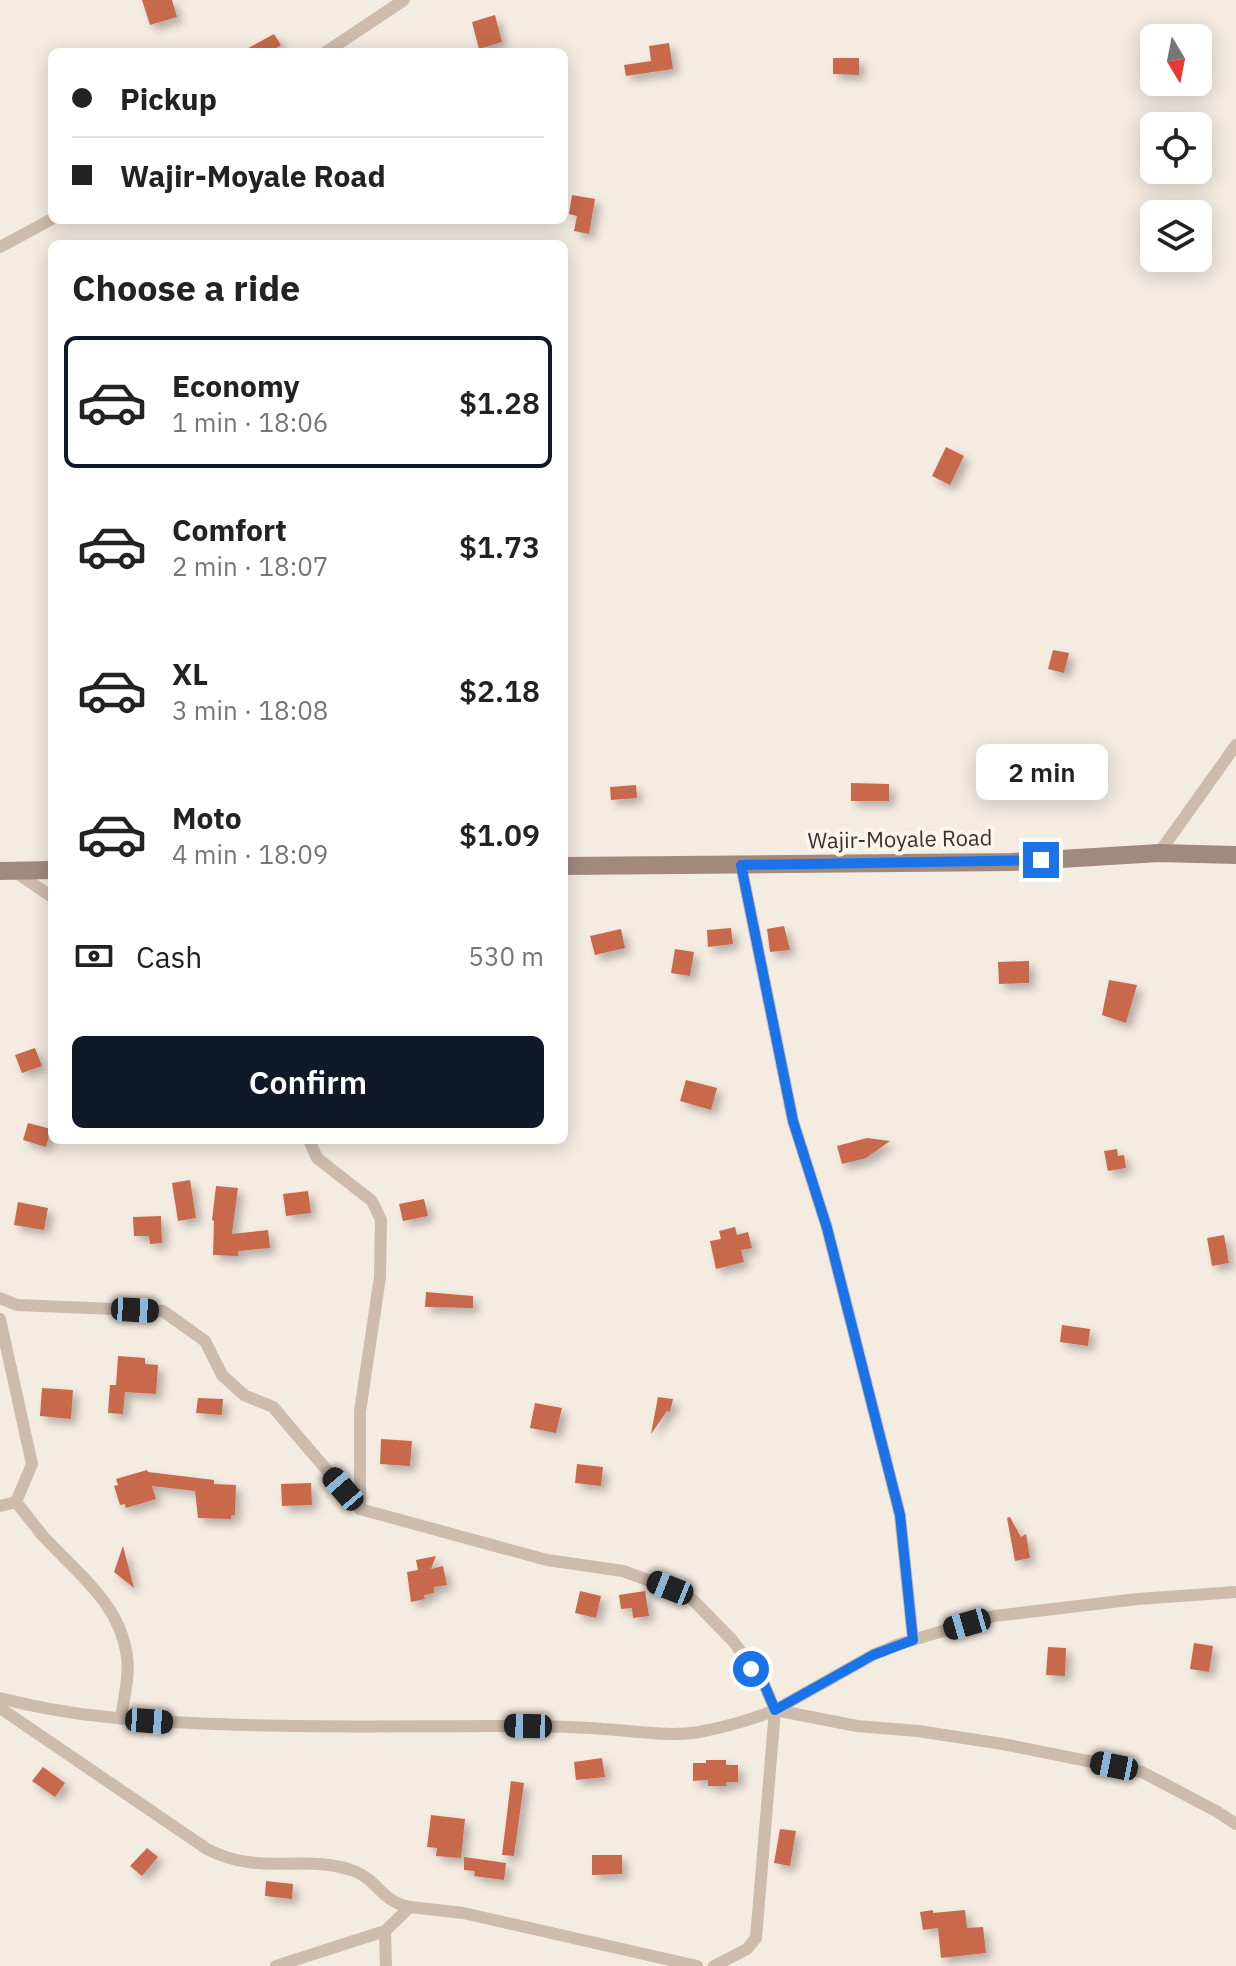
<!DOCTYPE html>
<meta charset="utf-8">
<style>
:root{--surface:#fff;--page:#f6f6f6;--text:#222;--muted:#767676;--line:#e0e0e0;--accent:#111827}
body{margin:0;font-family:"IBM Plex Sans",sans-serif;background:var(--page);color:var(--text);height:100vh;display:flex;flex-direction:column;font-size:30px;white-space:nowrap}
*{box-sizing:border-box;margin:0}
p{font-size:26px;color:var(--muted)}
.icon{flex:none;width:44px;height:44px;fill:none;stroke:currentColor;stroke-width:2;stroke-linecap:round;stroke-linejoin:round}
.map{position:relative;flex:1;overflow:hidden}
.drawer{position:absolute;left:48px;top:240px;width:520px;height:904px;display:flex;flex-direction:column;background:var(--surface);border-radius:12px;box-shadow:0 4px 20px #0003}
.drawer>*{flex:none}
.hud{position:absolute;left:48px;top:48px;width:520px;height:176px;border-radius:12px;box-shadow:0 4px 20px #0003;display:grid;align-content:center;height:176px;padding:0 24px;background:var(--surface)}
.needle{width:52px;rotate:170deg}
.controls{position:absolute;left:1140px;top:24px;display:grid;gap:16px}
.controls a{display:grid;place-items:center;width:72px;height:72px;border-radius:12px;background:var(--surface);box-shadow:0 4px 20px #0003;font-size:40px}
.end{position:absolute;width:36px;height:36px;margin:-18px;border:10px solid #1a73e8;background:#fff;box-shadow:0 0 0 4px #fff}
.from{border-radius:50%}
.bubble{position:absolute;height:56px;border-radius:12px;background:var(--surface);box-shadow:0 4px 20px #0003;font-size:26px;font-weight:600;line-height:56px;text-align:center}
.car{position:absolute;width:24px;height:48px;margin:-24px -12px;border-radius:10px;box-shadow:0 0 6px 2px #0007;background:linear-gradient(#222 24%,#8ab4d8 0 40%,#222 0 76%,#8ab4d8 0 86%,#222 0)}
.hud b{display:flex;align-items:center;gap:28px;height:76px;font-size:30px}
.hud b+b{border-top:2px solid var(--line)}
.hud i{width:20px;height:20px;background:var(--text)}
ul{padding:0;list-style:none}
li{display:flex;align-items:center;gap:24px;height:132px;margin:0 16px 12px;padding:0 8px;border:4px solid transparent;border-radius:12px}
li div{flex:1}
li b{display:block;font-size:30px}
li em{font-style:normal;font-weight:600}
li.on{border-color:var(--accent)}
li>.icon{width:72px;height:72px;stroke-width:1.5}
h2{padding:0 24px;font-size:36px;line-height:96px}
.pay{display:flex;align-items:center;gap:20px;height:88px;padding:0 24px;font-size:30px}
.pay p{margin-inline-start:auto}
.action{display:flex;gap:16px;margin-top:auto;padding:16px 24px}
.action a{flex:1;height:92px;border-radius:12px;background:var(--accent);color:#fff;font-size:32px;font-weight:600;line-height:92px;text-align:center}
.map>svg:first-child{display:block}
.building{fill:#c8694b;filter:url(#shadow)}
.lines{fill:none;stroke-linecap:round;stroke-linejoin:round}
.minor{stroke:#cdbbac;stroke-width:12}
.secondary{stroke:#a18a7d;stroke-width:18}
.route{stroke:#1a73e8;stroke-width:10}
.labels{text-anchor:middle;stroke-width:8;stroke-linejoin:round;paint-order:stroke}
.street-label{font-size:22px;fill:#3b302b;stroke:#fbf5ee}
</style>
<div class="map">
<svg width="1236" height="1966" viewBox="0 0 1236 1966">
<defs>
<filter id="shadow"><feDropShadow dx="5.5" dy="5.5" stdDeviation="4" flood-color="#0004"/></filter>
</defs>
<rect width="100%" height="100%" fill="#f4ebe1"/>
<g class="building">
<polygon points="142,0 172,0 177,17 150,25"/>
<polygon points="495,15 502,42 479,49 472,22"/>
<polygon points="274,34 281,45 269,52 241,52"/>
<polygon points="669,43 673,69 626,76 624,65 651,61 649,46"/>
<polygon points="833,58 859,58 859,75 833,74"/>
<polygon points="572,195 595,199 589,234 574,231 577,216 569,214"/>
<polygon points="946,447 964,456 950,485 932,476"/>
<polygon points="1053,650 1069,653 1064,673 1048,669"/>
<polygon points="851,783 889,784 889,801 851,801"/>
<polygon points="636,785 637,798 611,800 610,787"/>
<polygon points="784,926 790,950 770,952 767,929"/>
<polygon points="731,928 733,944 708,947 707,930"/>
<polygon points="621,929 625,948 595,955 590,936"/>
<polygon points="675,949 694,952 690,976 671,973"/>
<polygon points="1029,961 1029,983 999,984 998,962"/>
<polygon points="1109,980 1137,985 1126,1023 1102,1015"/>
<polygon points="35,1048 42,1066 22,1073 15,1055"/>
<polygon points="686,1080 717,1088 711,1110 680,1101"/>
<polygon points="28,1123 51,1129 46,1147 23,1140"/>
<polygon points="867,1138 890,1141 866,1158 842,1164 837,1146"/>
<polygon points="1117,1149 1118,1156 1124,1155 1126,1168 1108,1171 1104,1151"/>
<polygon points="190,1180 196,1218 178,1221 172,1183"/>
<polygon points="216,1186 238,1188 232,1234 268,1230 270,1248 238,1251 238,1256 213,1255 214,1221 212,1220"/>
<polygon points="308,1191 311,1213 286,1216 283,1194"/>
<polygon points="424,1199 428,1216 403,1221 399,1204"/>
<polygon points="18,1202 48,1208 44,1230 14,1225"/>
<polygon points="161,1216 162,1243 150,1244 149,1236 134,1236 133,1217"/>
<polygon points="735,1227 737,1235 748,1232 752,1248 741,1250 744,1262 716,1269 710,1241 721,1239 719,1231"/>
<polygon points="1224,1235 1229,1263 1212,1266 1207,1238"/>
<polygon points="426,1292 473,1296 473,1308 425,1307"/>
<polygon points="1062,1325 1090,1329 1088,1346 1060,1342"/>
<polygon points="118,1356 145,1358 145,1364 158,1365 156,1394 125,1392 123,1414 108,1413 110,1385 116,1385"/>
<polygon points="42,1388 73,1390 71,1419 40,1416"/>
<polygon points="658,1397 673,1399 670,1412 667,1411 651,1434"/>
<polygon points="198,1398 223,1399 222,1415 196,1413"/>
<polygon points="535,1403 562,1408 556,1433 530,1428"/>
<polygon points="381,1439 412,1441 410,1466 380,1464"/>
<polygon points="577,1464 603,1467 601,1486 575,1483"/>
<polygon points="147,1470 148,1472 214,1480 214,1484 236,1485 235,1515 231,1515 231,1519 198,1518 195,1491 152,1486 156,1499 126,1508 125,1504 120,1505 114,1486 118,1485 116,1479"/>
<polygon points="311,1483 312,1505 282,1506 281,1484"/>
<polygon points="1010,1517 1021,1537 1026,1534 1030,1558 1015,1561 1007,1518"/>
<polygon points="123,1546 134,1588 114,1572"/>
<polygon points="436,1556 431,1569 443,1566 447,1585 434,1587 434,1593 424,1595 425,1599 411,1602 407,1572 418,1570 416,1560"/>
<polygon points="580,1591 601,1596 596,1618 575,1613"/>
<polygon points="645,1591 649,1616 633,1618 632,1608 621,1609 619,1595"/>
<polygon points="1194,1643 1213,1646 1209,1672 1190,1669"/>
<polygon points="1048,1647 1066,1648 1065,1676 1046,1675"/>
<polygon points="602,1758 605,1777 576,1780 574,1762"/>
<polygon points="706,1760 726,1760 726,1765 738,1765 738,1782 726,1782 726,1786 708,1786 708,1780 693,1781 693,1763 706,1763"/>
<polygon points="43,1767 65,1783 55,1797 32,1781"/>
<polygon points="511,1781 524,1783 514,1856 502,1855"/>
<polygon points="431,1815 465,1819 461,1858 436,1856 437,1848 427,1847"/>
<polygon points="780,1829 796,1831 790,1866 774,1863"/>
<polygon points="147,1848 158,1857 142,1876 130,1866"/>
<polygon points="592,1855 622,1855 622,1874 592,1875"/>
<polygon points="464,1857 506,1863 504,1880 474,1876 475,1871 464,1870"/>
<polygon points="266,1881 293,1884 292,1899 265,1896"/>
<polygon points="933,1910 933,1913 965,1910 967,1928 983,1927 986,1953 941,1958 938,1928 923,1930 920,1912"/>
</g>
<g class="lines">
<g class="minor">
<polyline points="326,52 404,0"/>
<polyline points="0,247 52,219"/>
<polyline points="1159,853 1236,745"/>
<polyline points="741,865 793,1121 827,1228 900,1515 913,1640"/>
<polyline points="14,871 52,897"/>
<polyline points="309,1140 317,1158 372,1201 381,1220 380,1277 360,1411 360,1509"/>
<polyline points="0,1298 17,1305 163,1311 205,1341 222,1375 244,1395 273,1407 360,1509 547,1560 623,1571 670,1588 693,1600 733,1641 764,1684 775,1710 756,1938 747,1949 714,1966"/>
<path d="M 0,1319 L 32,1464 L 16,1502 C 25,1513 34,1525 43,1536 C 76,1572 121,1604 127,1657 C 130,1677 123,1700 121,1719"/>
<polyline points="0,1506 16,1502"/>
<path d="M 0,1698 C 71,1717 142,1721 215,1724 C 310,1728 405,1726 500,1726 C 534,1726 569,1726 603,1729 C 634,1731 668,1737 699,1732 C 725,1727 751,1720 775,1710 L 873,1655 L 899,1644 L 994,1616 L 1138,1599 L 1236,1592"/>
<path d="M 0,1708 L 207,1849 C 260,1877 306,1853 354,1871 C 379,1881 380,1901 410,1907"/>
<polyline points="775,1710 857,1726 918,1731 1003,1744 1142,1772 1216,1811 1236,1824"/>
<polyline points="385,1931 386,1966"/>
<polyline points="276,1966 385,1931 410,1907 463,1913 697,1966"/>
</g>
<g class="secondary">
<polyline points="564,866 1012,862 1159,853 1236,855"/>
<polyline points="0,871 52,870"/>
</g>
</g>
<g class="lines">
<polyline class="route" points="751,1669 764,1684 775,1710 873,1655 913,1640 900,1515 827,1228 793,1121 741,865 1041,860"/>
</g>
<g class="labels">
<g class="street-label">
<text transform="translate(900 839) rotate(-1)" y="8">Wajir-Moyale Road</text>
</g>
</g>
</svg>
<div class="controls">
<a><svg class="needle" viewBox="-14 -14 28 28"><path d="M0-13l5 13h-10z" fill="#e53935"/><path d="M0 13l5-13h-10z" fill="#767676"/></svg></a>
<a><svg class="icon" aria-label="locate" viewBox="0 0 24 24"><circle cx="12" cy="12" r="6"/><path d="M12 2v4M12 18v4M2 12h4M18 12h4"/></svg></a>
<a><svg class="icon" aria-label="layers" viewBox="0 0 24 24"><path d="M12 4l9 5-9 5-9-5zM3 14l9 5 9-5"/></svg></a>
</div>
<i class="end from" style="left:751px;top:1669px"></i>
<i class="end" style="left:1041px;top:860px"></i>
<div class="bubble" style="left:976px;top:744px;width:132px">2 min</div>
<i class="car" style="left:135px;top:1310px;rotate:93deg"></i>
<i class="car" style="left:343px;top:1489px;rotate:319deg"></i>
<i class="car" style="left:670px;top:1588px;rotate:292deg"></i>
<i class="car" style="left:967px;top:1624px;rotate:254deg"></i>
<i class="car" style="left:149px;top:1721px;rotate:94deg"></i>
<i class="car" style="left:528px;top:1726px;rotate:271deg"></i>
<i class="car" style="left:1114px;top:1766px;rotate:281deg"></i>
<div class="hud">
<b><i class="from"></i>Pickup</b>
<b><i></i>Wajir-Moyale Road</b>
</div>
<section class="drawer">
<h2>Choose a ride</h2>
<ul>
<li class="on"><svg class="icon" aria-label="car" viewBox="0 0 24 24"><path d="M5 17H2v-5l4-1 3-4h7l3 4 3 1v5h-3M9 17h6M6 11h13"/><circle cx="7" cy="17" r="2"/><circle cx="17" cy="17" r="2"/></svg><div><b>Economy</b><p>1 min · 18:06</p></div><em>$1.28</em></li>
<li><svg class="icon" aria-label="car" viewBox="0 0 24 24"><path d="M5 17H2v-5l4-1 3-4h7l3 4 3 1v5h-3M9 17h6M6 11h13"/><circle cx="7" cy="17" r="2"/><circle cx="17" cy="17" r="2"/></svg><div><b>Comfort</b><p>2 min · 18:07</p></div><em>$1.73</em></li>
<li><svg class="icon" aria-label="car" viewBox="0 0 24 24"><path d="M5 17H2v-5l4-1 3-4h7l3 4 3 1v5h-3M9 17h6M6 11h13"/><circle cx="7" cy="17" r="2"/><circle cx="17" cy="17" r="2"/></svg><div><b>XL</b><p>3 min · 18:08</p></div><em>$2.18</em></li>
<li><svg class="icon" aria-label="car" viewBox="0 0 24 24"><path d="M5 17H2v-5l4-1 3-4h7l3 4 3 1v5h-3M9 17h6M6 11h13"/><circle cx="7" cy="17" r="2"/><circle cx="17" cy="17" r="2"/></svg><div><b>Moto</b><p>4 min · 18:09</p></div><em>$1.09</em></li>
</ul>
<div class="pay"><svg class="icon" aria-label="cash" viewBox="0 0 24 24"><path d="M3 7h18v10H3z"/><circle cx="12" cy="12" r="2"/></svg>Cash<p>530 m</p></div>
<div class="action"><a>Confirm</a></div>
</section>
</div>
